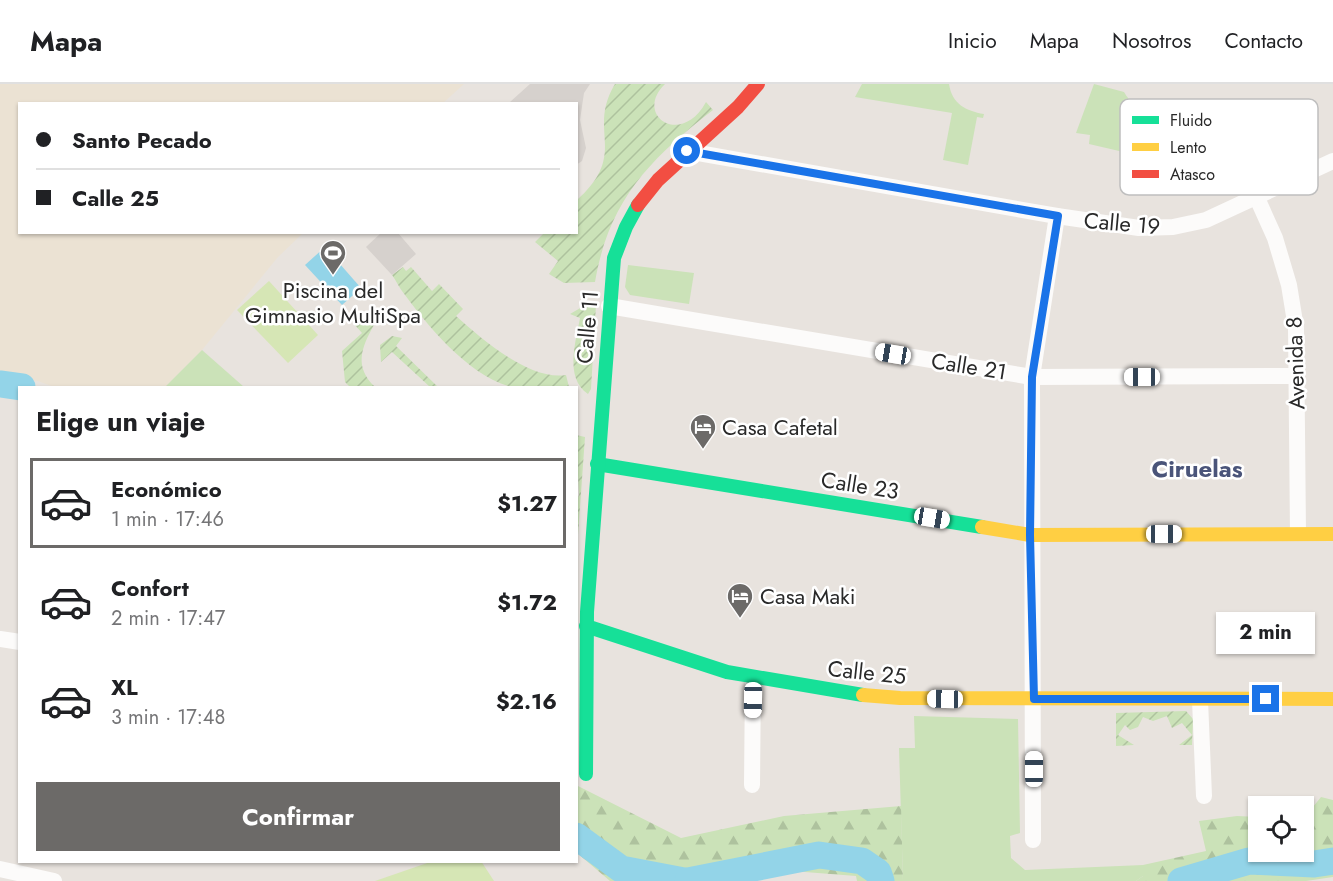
<!DOCTYPE html>
<html lang="es">
<meta charset="utf-8">
<style>
:root{--surface:#fff;--page:#f6f6f6;--text:#202124;--muted:#757577;--line:#e0e0e0;--accent:#6c6a68}
body{margin:0;font-family:Jost,sans-serif;background:var(--page);color:var(--text);height:100vh;display:flex;flex-direction:column;font-size:22px;white-space:nowrap}
*{box-sizing:border-box;margin:0}
p{font-size:20px;color:var(--muted)}
.icon{flex:none;width:33px;height:33px;fill:none;stroke:currentColor;stroke-width:2;stroke-linecap:round;stroke-linejoin:round}
.map{position:relative;flex:1;overflow:hidden}
.sheet{position:absolute;left:18px;top:302px;width:560px;height:477px;display:flex;flex-direction:column;background:var(--surface);border-radius:0px;box-shadow:0 2px 4px #0004}
.sheet>*{flex:none}
.banner{position:absolute;left:18px;top:18px;width:560px;height:132px;border-radius:0px;box-shadow:0 2px 4px #0004;display:grid;align-content:center;height:132px;padding:0 18px;background:var(--surface)}
.tools{position:absolute;left:1248px;top:712px;display:grid;gap:12px}
.tools a{display:grid;place-items:center;width:66px;height:66px;border-radius:0px;background:var(--surface);box-shadow:0 2px 4px #0004;font-size:30px}
.end{position:absolute;width:27px;height:27px;margin:-14px;border:8px solid #1a73e8;background:#fff;box-shadow:0 0 0 3px #fff}
.from{border-radius:50%}
.bubble{position:absolute;height:42px;border-radius:0px;background:var(--surface);box-shadow:0 2px 4px #0004;font-size:20px;font-weight:700;line-height:42px;text-align:center}
.car{position:absolute;width:18px;height:36px;margin:-18px -9px;border-radius:8px;box-shadow:0 0 4px 2px #0007;background:linear-gradient(#fff 24%,#345 0 40%,#fff 0 76%,#345 0 86%,#fff 0)}
.banner b{display:flex;align-items:center;gap:21px;height:57px;font-size:22px}
.banner b+b{border-top:2px solid var(--line)}
.banner i{width:15px;height:15px;background:var(--text)}
ul{padding:0;list-style:none}
li{display:flex;align-items:center;gap:18px;height:90px;margin:0 12px 9px;padding:0 6px;border:3px solid transparent;border-radius:0px}
li div{flex:1}
li b{display:block;font-size:22px}
li em{font-style:normal;font-weight:700}
li.active{border-color:var(--accent)}
li>.icon{width:54px;height:54px;stroke-width:1.5}
h2{padding:0 18px;font-size:27px;line-height:72px}
.button{display:flex;gap:12px;margin-top:auto;padding:12px 18px}
.button a{flex:1;height:69px;border-radius:0px;background:var(--accent);color:#fff;font-size:24px;font-weight:700;line-height:69px;text-align:center}
header{display:flex;align-items:center;gap:36px;box-sizing:border-box;height:84px;padding:0 30px;background:var(--surface);border-bottom:2px solid var(--line)}
header strong{font-size:28px}
nav{display:flex;gap:33px;margin-inline-start:auto;font-size:21px}
.map>svg:first-child{display:block}
.education{fill:#ebe2d3}
.grass{fill:#cbe2b8}
.forest{fill:url(#forest-firs)}
.garden{fill:url(#garden-furrows)}
.pitch{fill:#d6e6b5}
.plaza{fill:#d6d1cd}
.water{fill:#93d4e8}
.lines{fill:none;stroke-linecap:round;stroke-linejoin:round}
.river{stroke:#93d4e8;stroke-width:27}
.street{stroke:#fcfbfa;stroke-width:16}
.fast{stroke:#16e098;stroke-width:14}
.slow{stroke:#ffcf43;stroke-width:14}
.jam{stroke:#f24e42;stroke-width:14}
.route{stroke:#1a73e8;stroke-width:8}
.labels{text-anchor:middle;stroke-width:5;stroke-linejoin:round;paint-order:stroke}
.street-label{font-size:22px;fill:#292929;stroke:#fff}
.poi-label{font-size:22px;fill:#292929;stroke:#fff;text-anchor:start}
.neighbourhood-label{font-size:24px;font-weight:bold;fill:#4a5479;stroke:#fff}
.key{fill:#fff;stroke:#bfbfbf;stroke-width:1.5}
.key-label{font-size:16px;fill:#292929}
</style>
<header>
<strong>Mapa</strong>
<nav><a>Inicio</a><a>Mapa</a><a>Nosotros</a><a>Contacto</a></nav>
</header>
<div class="map">
<svg width="1333" height="797" viewBox="0 0 1333 797">
<defs>
<pattern id="forest-firs" width="22" height="20" patternUnits="userSpaceOnUse" patternTransform="scale(1.5)"><rect width="22" height="20" fill="#cbe2b8"/><path d="M5 1l3.5 6h-7zM16 11l3.5 6h-7z" fill="#aec29e"/></pattern>
<pattern id="garden-furrows" width="10" height="10" patternUnits="userSpaceOnUse" patternTransform="scale(1.5)"><rect width="10" height="10" fill="#cbe2b8"/><path d="M-1 1l2-2M0 10L10 0M9 11l2-2" fill="none" stroke="#aec29e"/></pattern>
</defs>
<rect width="100%" height="100%" fill="#e8e3de"/>
<polygon class="education" points="0,0 464,0 442,20 20,20 20,148 303,149 278,173 202,266 165,303 54,303 38,297 0,292"/>
<g class="grass">
<path d="M 862,0 L 949,0 C 952,20 966,27 984,30 L 983,34 L 977,33 L 968,81 L 943,76 L 952,29 L 855,13 Z"/>
<path d="M 1094,0 L 1124,8 C 1133,25 1151,29 1165,16 L 1201,86 L 1089,60 L 1090,51 L 1076,49 Z"/>
<polygon points="628,181 694,189 689,220 630,211 625,203"/>
<polygon points="202,266 244,303 165,303"/>
<polygon points="914,632 1018,635 1020,749 1010,752 1011,774 1025,786 1143,781 1143,792 1136,797 903,797 899,664 915,664"/>
</g>
<g class="forest">
<polygon points="576,701 681,754 784,732 901,722 903,797 857,797 856,792 792,787 701,797 610,797 576,768"/>
<polygon points="1321,713 1333,716 1333,793 1306,797 1136,797 1143,792 1143,781 1206,767 1199,737 1237,732 1258,733 1258,768 1304,768 1304,734"/>
</g>
<g class="garden">
<path d="M 615,0 L 665,0 C 633,31 681,64 706,18 L 713,26 C 650,75 609,116 595,198 L 564,199 L 549,190 L 558,177 L 535,158 L 544,149 L 576,148 L 576,117 C 630,69 586,48 615,0 Z"/>
<path d="M 403,183 L 406,187 L 411,183 L 432,207 L 439,200 L 463,225 L 456,232 C 482,255 529,297 566,291 L 569,303 C 550,303 525,307 508,302 C 467,290 426,240 402,207 C 398,202 396,196 392,191 Z"/>
<path d="M 596,221 L 591,305 L 588,310 C 564,294 576,257 580,234 L 570,230 L 582,223 Z"/>
<path d="M 363,231 L 374,241 C 361,264 354,283 375,303 L 350,303 L 345,298 L 342,267 L 362,249 L 354,240 Z"/>
<polygon points="392,252 402,254 396,262 438,303 430,303 392,268 381,278 380,261"/>
<polygon points="576,351 585,353 578,451 576,451 576,419 579,411"/>
<polygon points="1186,627 1193,635 1192,661 1179,661 1192,651 1182,639 1172,644 1167,632 1153,637 1143,633 1138,643 1130,646 1125,641 1118,651 1134,661 1116,662 1116,629"/>
</g>
<g class="pitch">
<polygon points="269,197 318,251 288,279 237,226"/>
<polygon points="433,777 481,777 494,797 375,797"/>
</g>
<g class="plaza">
<polygon points="530,0 590,0 584,9 580,36 586,64 582,77 576,81 576,20 510,18"/>
<polygon points="382,148 398,149 416,170 392,191 366,163"/>
</g>
<polygon class="water" points="325,163 361,204 342,221 305,181"/>
<g class="lines">
<g class="river">
<polyline points="0,300 22,303"/>
<polyline points="576,752 621,785 684,797"/>
<polyline points="688,797 819,771 862,777 878,788 881,797"/>
<polyline points="1181,797 1249,777 1314,780 1333,777"/>
</g>
<g class="street">
<polyline points="687,67 1057,132 1139,144 1173,143 1206,136 1333,77"/>
<polyline points="1257,114 1275,154 1289,201 1296,244 1298,449"/>
<polyline points="609,222 1032,293 1296,292"/>
<polyline points="0,555 20,558"/>
<polyline points="1200,616 1204,712"/>
<polyline points="752,701 753,594"/>
<polyline points="1033,756 1032,293 1057,132"/>
<polyline points="0,785 54,797"/>
</g>
<g class="fast">
<polyline points="597,380 982,443"/>
<polyline points="586,542 727,588 863,611"/>
<polyline points="586,690 587,528 614,174 626,143 638,121"/>
</g>
<g class="slow">
<polyline points="982,443 1030,451 1333,450"/>
<polyline points="863,611 900,614 1333,615"/>
</g>
<polyline class="jam" points="638,121 658,96 738,23 758,0"/>
</g>
<g class="lines">
<polyline class="route" points="687,67 1058,132 1032,293 1030,451 1034,615 1266,615"/>
</g>
<defs>
<g id="stadium-pin" transform="scale(1.35)"><path d="M0 17L-7.5 6A9.5 9.5 0 1 1 7.5 6Z" fill="#6c6a68" stroke="#fff"/><path d="M0-5a6.5 5 0 1 0 0 10a6.5 5 0 1 0 0-10ZM-3.5-1.8h7v3.6h-7Z" fill="#fff"/></g>
<g id="hotel-pin" transform="scale(1.35)"><path d="M0 17L-7.5 6A9.5 9.5 0 1 1 7.5 6Z" fill="#6c6a68" stroke="#fff"/><path d="M-6-4.5h1.5V1H6V5H4.5V3h-9V5H-6ZM-4 0a1.8 1.8 0 1 1 3.6 0ZM.5 0V-2.5h3Q6-2.5 6 0Z" fill="#fff"/></g>
</defs>
<g fill-rule="evenodd">
<use href="#stadium-pin" x="333" y="169"/>
<use href="#hotel-pin" x="703" y="343"/>
<use href="#hotel-pin" x="740" y="512"/>
</g>
<g class="labels">
<g class="street-label">
<text transform="translate(1122 139) rotate(5)" y="8">Calle 19</text>
<text transform="translate(587 243) rotate(-85)" y="8">Calle 11</text>
<text transform="translate(1295 279) rotate(-92)" y="8">Avenida 8</text>
<text transform="translate(969 282) rotate(9)" y="8">Calle 21</text>
<text transform="translate(860 401) rotate(9)" y="8">Calle 23</text>
<text transform="translate(867 588) rotate(6)" y="8">Calle 25</text>
</g>
<g class="poi-label">
<text x="333" y="214" text-anchor="middle">Piscina del<tspan x="333" dy="25">Gimnasio MultiSpa</tspan></text>
<text x="722" y="351">Casa Cafetal</text>
<text x="760" y="520">Casa Maki</text>
</g>
<g class="neighbourhood-label">
<text x="1197" y="393">Ciruelas</text>
</g>
</g>
<rect x="1120" y="15" width="198" height="96" rx="9" class="key"/>
<rect x="1132" y="32" width="27" height="8" fill="#16e098"/>
<rect x="1132" y="59" width="27" height="8" fill="#ffcf43"/>
<rect x="1132" y="86" width="27" height="8" fill="#f24e42"/>
<g class="key-label">
<text x="1170" y="42">Fluido</text>
<text x="1170" y="69">Lento</text>
<text x="1170" y="96">Atasco</text>
</g>
</svg>
<div class="tools">
<a><svg class="icon" aria-label="locate" viewBox="0 0 24 24"><circle cx="12" cy="12" r="6"/><path d="M12 2v4M12 18v4M2 12h4M18 12h4"/></svg></a>
</div>
<i class="end from" style="left:687px;top:67px"></i>
<i class="end" style="left:1266px;top:615px"></i>
<div class="bubble" style="left:1216px;top:528px;width:99px">2 min</div>
<i class="car" style="left:893px;top:270px;rotate:280deg"></i>
<i class="car" style="left:1142px;top:293px;rotate:270deg"></i>
<i class="car" style="left:932px;top:434px;rotate:100deg"></i>
<i class="car" style="left:1164px;top:450px;rotate:90deg"></i>
<i class="car" style="left:945px;top:615px;rotate:271deg"></i>
<i class="car" style="left:753px;top:616px;rotate:181deg"></i>
<i class="car" style="left:1034px;top:685px;rotate:0deg"></i>
<div class="banner">
<b><i class="from"></i>Santo Pecado</b>
<b><i></i>Calle 25</b>
</div>
<section class="sheet">
<h2>Elige un viaje</h2>
<ul>
<li class="active"><svg class="icon" aria-label="car" viewBox="0 0 24 24"><path d="M5 17H2v-5l4-1 3-4h7l3 4 3 1v5h-3M9 17h6M6 11h13"/><circle cx="7" cy="17" r="2"/><circle cx="17" cy="17" r="2"/></svg><div><b>Económico</b><p>1 min · 17:46</p></div><em>$1.27</em></li>
<li><svg class="icon" aria-label="car" viewBox="0 0 24 24"><path d="M5 17H2v-5l4-1 3-4h7l3 4 3 1v5h-3M9 17h6M6 11h13"/><circle cx="7" cy="17" r="2"/><circle cx="17" cy="17" r="2"/></svg><div><b>Confort</b><p>2 min · 17:47</p></div><em>$1.72</em></li>
<li><svg class="icon" aria-label="car" viewBox="0 0 24 24"><path d="M5 17H2v-5l4-1 3-4h7l3 4 3 1v5h-3M9 17h6M6 11h13"/><circle cx="7" cy="17" r="2"/><circle cx="17" cy="17" r="2"/></svg><div><b>XL</b><p>3 min · 17:48</p></div><em>$2.16</em></li>
</ul>
<div class="button"><a>Confirmar</a></div>
</section>
</div>
